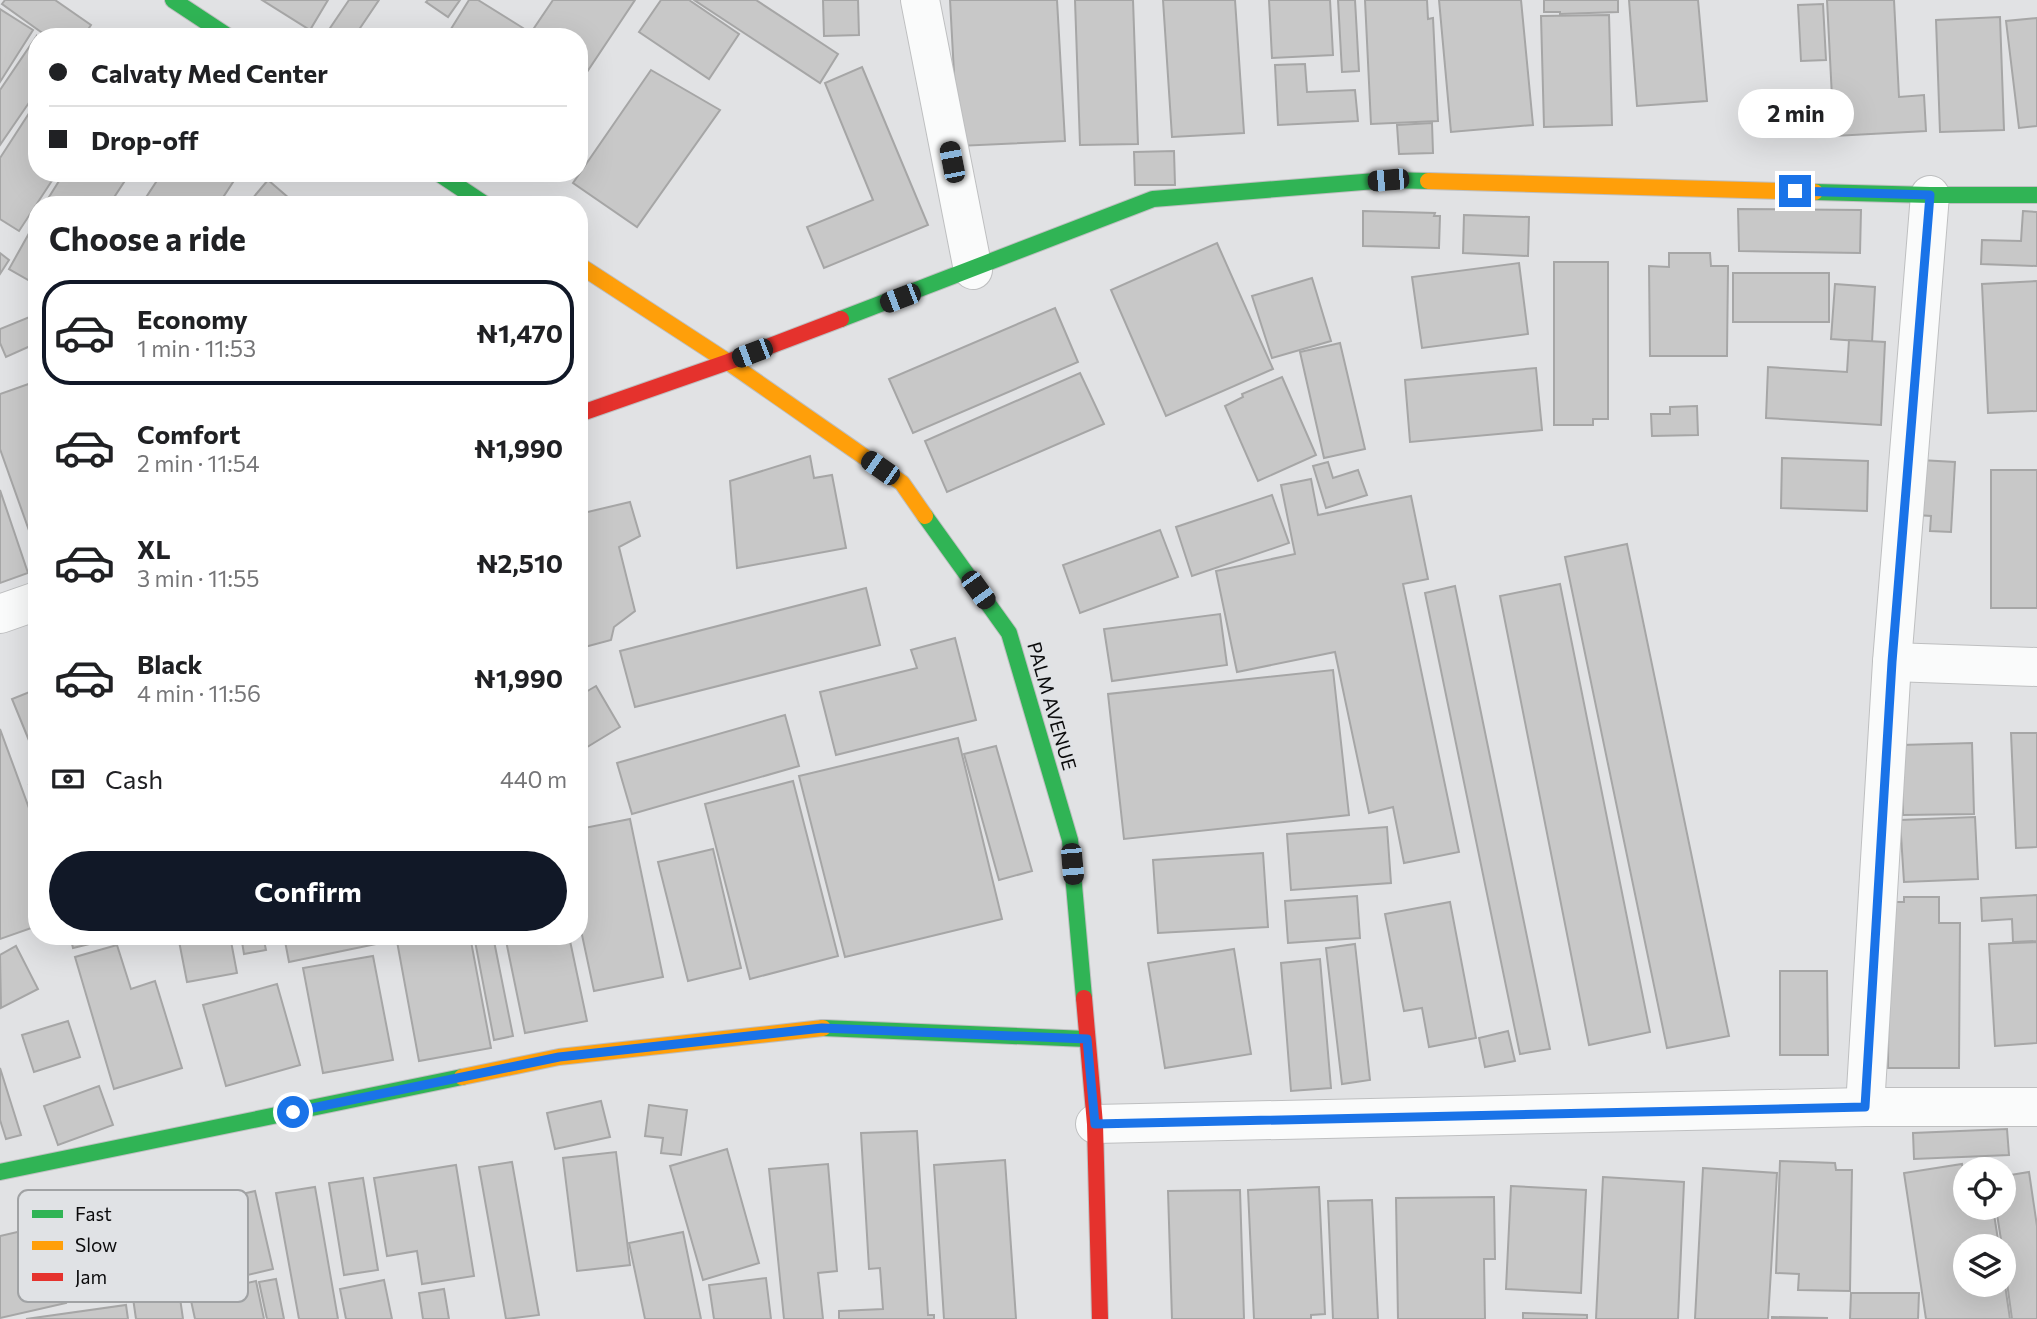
<!DOCTYPE html>
<meta charset="utf-8">
<style>
:root{--surface:#fff;--page:#f6f6f6;--text:#202124;--muted:#757577;--line:#e0e0e0;--accent:#111827}
body{margin:0;font-family:Commissioner,sans-serif;background:var(--page);color:var(--text);height:100vh;display:flex;flex-direction:column;font-size:26px;white-space:nowrap}
*{box-sizing:border-box;margin:0}
p{font-size:23px;color:var(--muted)}
.icon{flex:none;width:38px;height:38px;fill:none;stroke:currentColor;stroke-width:2;stroke-linecap:round;stroke-linejoin:round}
.map{position:relative;flex:1;overflow:hidden}
.sheet{position:absolute;left:28px;top:196px;width:560px;height:749px;display:flex;flex-direction:column;background:var(--surface);border-radius:28px;box-shadow:0 7px 28px #0002}
.sheet>*{flex:none}
.hud{position:absolute;left:28px;top:28px;width:560px;height:154px;border-radius:28px;box-shadow:0 7px 28px #0002;display:grid;align-content:center;height:154px;padding:0 21px;background:var(--surface)}
.tools{position:absolute;left:1953px;top:1157px;display:grid;gap:14px}
.tools a{display:grid;place-items:center;width:63px;height:63px;border-radius:50%;background:var(--surface);box-shadow:0 7px 28px #0002;font-size:35px}
.end{position:absolute;width:32px;height:32px;margin:-16px;border:9px solid #1a73e8;background:#fff;box-shadow:0 0 0 4px #fff}
.from{border-radius:50%}
.bubble{position:absolute;height:49px;border-radius:24px;background:var(--surface);box-shadow:0 7px 28px #0002;font-size:23px;font-weight:700;line-height:49px;text-align:center}
.car{position:absolute;width:21px;height:42px;margin:-21px -10px;border-radius:9px;box-shadow:0 0 5px 2px #0007;background:linear-gradient(#222 24%,#8ab4d8 0 40%,#222 0 76%,#8ab4d8 0 86%,#222 0)}
.hud b{display:flex;align-items:center;gap:24px;height:66px;font-size:26px}
.hud b+b{border-top:2px solid var(--line)}
.hud i{width:18px;height:18px;background:var(--text)}
ul{padding:0;list-style:none}
li{display:flex;align-items:center;gap:21px;height:105px;margin:0 14px 10px;padding:0 7px;border:4px solid transparent;border-radius:28px}
li div{flex:1}
li b{display:block;font-size:26px}
li em{font-style:normal;font-weight:700}
li.on{border-color:var(--accent)}
li>.icon{width:63px;height:63px;stroke-width:1.5}
h2{padding:0 21px;font-size:32px;line-height:84px}
.pay{display:flex;align-items:center;gap:18px;height:77px;padding:0 21px;font-size:26px}
.pay p{margin-inline-start:auto}
.cta{display:flex;gap:14px;margin-top:auto;padding:14px 21px}
.cta a{flex:1;height:80px;border-radius:42px;background:var(--accent);color:#fff;font-size:28px;font-weight:700;line-height:80px;text-align:center}
.map>svg:first-child{display:block}
.building{fill:#c8c8c8;stroke:#a6a6a6;stroke-width:2}
.lines{fill:none;stroke-linecap:round;stroke-linejoin:round}
.street-casing{stroke:#bebfc0;stroke-width:40}
.fast-casing{stroke:#bebfc0;stroke-width:18}
.slow-casing{stroke:#bebfc0;stroke-width:18}
.jam-casing{stroke:#bebfc0;stroke-width:18}
.street{stroke:#fafbfb;stroke-width:38}
.fast{stroke:#30b455;stroke-width:16}
.slow{stroke:#ff9f0a;stroke-width:16}
.jam{stroke:#e5322d;stroke-width:16}
.route{stroke:#1a73e8;stroke-width:9}
.labels{text-anchor:middle;stroke-width:7;stroke-linejoin:round;paint-order:stroke}
.street-label{font-size:19px;fill:#0b0b0c;stroke:#e0e2e5}
.key{fill:#e0e2e5;stroke:#a0a2a4;stroke-width:2}
.key-label{font-size:19px;fill:#0b0b0c}
</style>
<div class="map">
<svg width="2037" height="1319" viewBox="0 0 2037 1319">
<rect width="100%" height="100%" fill="#e1e2e4"/>
<g class="building">
<polygon points="5,0 55,0 91,25 83,37 48,37 2,4"/>
<polygon points="262,0 328,0 310,30"/>
<polygon points="349,0 379,0 354,37 324,37"/>
<polygon points="428,0 460,0 448,17 426,2"/>
<polygon points="469,0 478,0 523,28 518,37 446,37"/>
<polygon points="553,0 635,0 579,84 579,37 528,37"/>
<polygon points="661,0 689,0 739,34 709,79 639,32"/>
<polygon points="694,0 756,0 838,54 820,83"/>
<polygon points="823,0 858,0 859,35 824,36"/>
<polygon points="950,0 1057,0 1065,141 958,146"/>
<polygon points="1075,0 1133,0 1138,144 1080,145"/>
<polygon points="1163,0 1235,0 1244,133 1172,137"/>
<polygon points="1269,0 1330,0 1333,55 1272,58"/>
<polygon points="1338,0 1355,0 1359,71 1342,72"/>
<polygon points="1365,0 1427,0 1428,19 1433,18 1438,121 1371,124"/>
<polygon points="1439,0 1521,0 1533,125 1451,132"/>
<polygon points="1544,0 1618,0 1618,12 1560,14 1560,12 1544,12"/>
<polygon points="1629,0 1698,0 1707,101 1637,106"/>
<polygon points="1827,0 1894,0 1899,97 1924,95 1926,131 1834,136"/>
<polygon points="1823,4 1826,60 1801,61 1798,5"/>
<polygon points="0,9 33,30 0,82"/>
<polygon points="1609,15 1612,125 1544,127 1541,16"/>
<polygon points="2000,17 2004,130 1940,132 1936,20"/>
<polygon points="2037,18 2037,126 2019,128 2006,21"/>
<polygon points="36,37 37,91 0,145 0,90"/>
<polygon points="1305,64 1307,92 1355,90 1358,121 1278,125 1275,65"/>
<polygon points="862,67 928,225 824,268 807,227 873,200 825,83"/>
<polygon points="651,70 720,110 637,227 573,183"/>
<polygon points="37,101 37,173 57,173 19,231 0,219 0,158"/>
<polygon points="1432,123 1433,153 1399,154 1397,125"/>
<polygon points="1174,151 1175,185 1135,185 1134,152"/>
<polygon points="64,173 130,173 109,205 44,205"/>
<polygon points="162,173 239,173 218,205 141,205"/>
<polygon points="268,180 297,205 247,205"/>
<polygon points="1738,209 1861,210 1860,253 1739,251"/>
<polygon points="1363,211 1435,213 1434,216 1440,216 1439,248 1363,246"/>
<polygon points="2023,211 2037,212 2037,266 1981,264 1982,240 2021,241"/>
<polygon points="1464,215 1529,217 1528,256 1463,253"/>
<polygon points="32,228 37,231 37,285 9,269"/>
<polygon points="1217,243 1273,369 1166,416 1111,290"/>
<polygon points="0,253 9,260 0,274"/>
<polygon points="1669,253 1710,253 1711,266 1728,266 1727,356 1650,356 1649,266 1669,267"/>
<polygon points="1554,262 1608,262 1608,419 1593,419 1593,425 1554,425"/>
<polygon points="1519,263 1528,334 1422,348 1412,277"/>
<rect x="1733" y="273" width="96" height="49"/>
<polygon points="1312,278 1331,341 1272,358 1252,296"/>
<polygon points="2037,281 2037,411 1988,413 1982,284"/>
<polygon points="1835,284 1875,287 1872,342 1831,339"/>
<polygon points="1055,308 1078,362 913,433 889,379"/>
<polygon points="37,314 37,343 6,357 0,343 0,329"/>
<polygon points="1849,340 1885,342 1881,425 1766,418 1768,367 1847,372"/>
<polygon points="1340,343 1365,449 1324,458 1300,352"/>
<polygon points="1536,368 1542,430 1410,442 1405,380"/>
<polygon points="1080,373 1104,424 947,492 925,441"/>
<polygon points="1282,377 1316,455 1258,481 1225,406 1243,397 1242,394"/>
<polygon points="37,381 37,553 0,449 0,394"/>
<polygon points="1697,406 1698,435 1652,436 1651,414 1670,414 1670,407"/>
<polygon points="810,456 814,478 832,475 846,548 737,568 730,481"/>
<polygon points="1782,458 1868,461 1867,511 1781,508"/>
<polygon points="1920,460 1955,462 1951,532 1930,531 1931,516 1917,515"/>
<polygon points="1328,462 1333,478 1358,470 1367,495 1326,508 1313,466"/>
<rect x="1991" y="470" width="46" height="138"/>
<polygon points="1311,479 1318,515 1411,496 1428,579 1403,584 1459,852 1404,863 1393,807 1369,813 1335,652 1237,672 1216,571 1295,554 1281,485"/>
<polygon points="0,490 28,573 0,583"/>
<polygon points="1272,495 1289,543 1192,576 1176,527"/>
<polygon points="630,502 640,536 619,547 635,611 614,627 611,640 581,648 579,642 579,514"/>
<polygon points="1160,530 1178,577 1080,613 1063,565"/>
<polygon points="1627,544 1729,1036 1667,1048 1565,557"/>
<polygon points="1560,584 1650,1032 1589,1045 1500,596"/>
<polygon points="1455,586 1550,1049 1520,1054 1425,593"/>
<polygon points="866,588 880,645 635,707 620,651"/>
<polygon points="1220,614 1227,665 1112,681 1104,629"/>
<polygon points="955,638 976,720 836,755 820,692 917,668 911,650"/>
<polygon points="1333,670 1349,815 1124,839 1108,694"/>
<polygon points="596,686 620,727 579,752 579,696"/>
<polygon points="37,689 37,760 12,699"/>
<polygon points="785,715 799,766 632,814 617,763"/>
<polygon points="0,729 37,830 37,926 0,939"/>
<polygon points="2011,733 2037,733 2037,847 2016,848"/>
<polygon points="958,738 1002,919 845,957 799,776"/>
<polygon points="1972,743 1974,814 1903,815 1901,745"/>
<polygon points="996,746 1032,871 999,880 964,754"/>
<polygon points="793,781 838,956 750,979 705,804"/>
<polygon points="37,783 37,807 29,785"/>
<polygon points="1975,817 1978,879 1904,882 1900,820"/>
<polygon points="630,819 663,977 594,991 579,921 579,829"/>
<polygon points="1387,827 1391,883 1291,890 1287,834"/>
<polygon points="713,849 741,968 688,981 658,862"/>
<polygon points="1263,853 1268,927 1158,933 1153,860"/>
<polygon points="2037,895 2037,941 2013,942 2012,919 1982,921 1981,898"/>
<polygon points="1357,896 1360,938 1288,943 1285,901"/>
<polygon points="1904,897 1939,897 1939,923 1960,923 1959,1068 1888,1068 1889,902 1904,902"/>
<polygon points="1450,902 1476,1038 1429,1047 1422,1008 1404,1011 1385,914"/>
<polygon points="70,936 113,936 114,938 73,948"/>
<polygon points="178,936 230,936 237,973 187,982"/>
<polygon points="241,936 263,936 266,950 244,954"/>
<polygon points="284,936 379,936 381,943 289,962"/>
<polygon points="396,936 470,936 491,1048 419,1061"/>
<polygon points="474,936 493,936 513,1036 494,1040"/>
<polygon points="505,936 569,936 587,1021 525,1033"/>
<polygon points="2037,942 2037,1043 1995,1046 1989,944"/>
<polygon points="1355,944 1370,1080 1342,1084 1326,948"/>
<polygon points="117,945 131,989 155,981 182,1068 114,1089 75,957"/>
<polygon points="16,946 38,989 1,1008 0,955"/>
<polygon points="1234,949 1251,1054 1165,1068 1148,963"/>
<polygon points="373,956 393,1060 323,1073 303,968"/>
<polygon points="1320,959 1331,1088 1291,1091 1281,963"/>
<polygon points="1780,971 1827,971 1828,1055 1780,1055"/>
<polygon points="277,984 300,1065 226,1086 203,1005"/>
<polygon points="68,1021 80,1057 34,1072 22,1035"/>
<polygon points="1508,1031 1515,1061 1485,1067 1479,1038"/>
<polygon points="0,1068 21,1135 6,1139 0,1120"/>
<polygon points="99,1086 113,1125 58,1145 44,1106"/>
<polygon points="601,1101 610,1137 555,1149 547,1113"/>
<polygon points="649,1105 687,1110 681,1155 661,1153 663,1138 645,1136"/>
<polygon points="2007,1129 2009,1155 1914,1159 1913,1133"/>
<polygon points="917,1131 928,1315 934,1315 934,1319 839,1319 839,1311 883,1309 880,1268 869,1269 861,1133"/>
<polygon points="727,1149 759,1263 703,1280 670,1166"/>
<polygon points="616,1152 630,1265 577,1271 563,1158"/>
<polygon points="1005,1160 1016,1319 944,1319 934,1165"/>
<polygon points="1780,1161 1835,1163 1836,1170 1852,1170 1850,1291 1798,1290 1799,1274 1776,1273"/>
<polygon points="512,1162 539,1315 506,1319 479,1167"/>
<polygon points="828,1164 837,1271 818,1273 823,1319 784,1319 769,1169"/>
<polygon points="1962,1164 1963,1171 1965,1171 1965,1208 1993,1208 1999,1246 1965,1246 1965,1284 2004,1284 2004,1278 2010,1319 1926,1319 1904,1173"/>
<polygon points="456,1165 474,1276 422,1284 417,1251 387,1256 374,1178"/>
<polygon points="1703,1168 1777,1173 1768,1319 1695,1319"/>
<polygon points="2029,1172 2037,1226 2037,1319 2012,1319 2004,1261 2004,1246 2002,1246 1996,1208 2004,1208 2004,1176"/>
<polygon points="1603,1177 1684,1182 1678,1319 1596,1319"/>
<polygon points="363,1178 378,1270 344,1275 329,1183"/>
<polygon points="1511,1186 1586,1190 1581,1293 1506,1289"/>
<polygon points="315,1187 338,1319 299,1319 276,1193"/>
<polygon points="1319,1187 1325,1314 1311,1315 1311,1319 1254,1319 1248,1190"/>
<polygon points="1240,1190 1244,1319 1172,1319 1168,1191"/>
<polygon points="255,1191 273,1269 179,1291 161,1213"/>
<polygon points="1494,1197 1495,1259 1484,1259 1485,1319 1398,1319 1396,1198"/>
<polygon points="1372,1200 1378,1319 1333,1319 1328,1201"/>
<polygon points="147,1202 166,1280 85,1298 80,1279 62,1283 66,1303 0,1318 0,1236"/>
<polygon points="683,1232 701,1319 645,1319 629,1243"/>
<polygon points="766,1278 771,1319 714,1319 709,1285"/>
<polygon points="276,1279 284,1319 267,1319 259,1282"/>
<polygon points="384,1280 392,1319 346,1319 340,1289"/>
<polygon points="256,1281 264,1319 195,1319 190,1296"/>
<polygon points="444,1289 449,1319 423,1319 419,1293"/>
<polygon points="179,1291 183,1319 136,1319 133,1298"/>
<polygon points="1851,1293 1919,1293 1918,1319 1850,1319"/>
<polygon points="126,1305 128,1319 26,1319"/>
<polygon points="1523,1313 1587,1315 1587,1319 1523,1319"/>
<polygon points="1772,1317 1827,1318 1827,1319 1772,1319"/>
</g>
<g class="lines">
<g class="street-casing">
<g id="street">
<polyline points="920,0 973,270"/>
<polyline points="0,614 37,601"/>
<polyline points="1892,662 2037,667"/>
<polyline points="1865,1107 1892,662 1930,195"/>
<polyline points="1095,1124 1865,1107 2037,1107"/>
</g>
</g>
<g class="fast-casing">
<g id="fast">
<polyline points="173,0 229,37"/>
<polyline points="438,173 486,205"/>
<polyline points="1815,192 1930,195 2037,195"/>
<polyline points="841,319 1153,199 1388,180 1428,181"/>
<polyline points="925,516 1009,633 1070,840 1084,998"/>
<polyline points="823,1028 1087,1039"/>
<polyline points="0,1172 462,1077"/>
</g>
</g>
<g class="slow-casing">
<g id="slow">
<polyline points="1428,181 1815,192"/>
<polyline points="579,265 728,362 902,483 925,516"/>
<polyline points="462,1077 559,1057 823,1028"/>
</g>
</g>
<g class="jam-casing">
<g id="jam">
<polyline points="579,414 728,362 841,319"/>
<polyline points="1084,998 1095,1124 1100,1319"/>
</g>
</g>
<use href="#street" class="street"/>
<use href="#fast" class="fast"/>
<use href="#slow" class="slow"/>
<use href="#jam" class="jam"/>
</g>
<g class="lines">
<polyline class="route" points="293,1112 559,1057 822,1028 1087,1039 1095,1124 1865,1107 1892,662 1930,195 1795,191"/>
</g>
<g class="labels">
<g class="street-label">
<text transform="translate(1052 706) rotate(74)" y="7">PALM AVENUE</text>
</g>
</g>
<rect x="18" y="1190" width="230" height="112" rx="10" class="key"/>
<rect x="32" y="1210" width="31" height="8" fill="#30b455"/>
<rect x="32" y="1241" width="31" height="9" fill="#ff9f0a"/>
<rect x="32" y="1273" width="31" height="8" fill="#e5322d"/>
<g class="key-label">
<text x="75" y="1221">Fast</text>
<text x="75" y="1252">Slow</text>
<text x="75" y="1284">Jam</text>
</g>
</svg>
<div class="tools">
<a><svg class="icon" aria-label="locate" viewBox="0 0 24 24"><circle cx="12" cy="12" r="6"/><path d="M12 2v4M12 18v4M2 12h4M18 12h4"/></svg></a>
<a><svg class="icon" aria-label="layers" viewBox="0 0 24 24"><path d="M12 4l9 5-9 5-9-5zM3 14l9 5 9-5"/></svg></a>
</div>
<i class="end from" style="left:293px;top:1112px"></i>
<i class="end" style="left:1795px;top:191px"></i>
<div class="bubble" style="left:1738px;top:89px;width:116px">2 min</div>
<i class="car" style="left:952px;top:162px;rotate:349deg"></i>
<i class="car" style="left:1388px;top:180px;rotate:265deg"></i>
<i class="car" style="left:900px;top:298px;rotate:249deg"></i>
<i class="car" style="left:752px;top:353px;rotate:249deg"></i>
<i class="car" style="left:880px;top:468px;rotate:305deg"></i>
<i class="car" style="left:978px;top:590px;rotate:144deg"></i>
<i class="car" style="left:1072px;top:864px;rotate:175deg"></i>
<div class="hud">
<b><i class="from"></i>Calvaty Med Center</b>
<b><i></i>Drop-off</b>
</div>
<section class="sheet">
<h2>Choose a ride</h2>
<ul>
<li class="on"><svg class="icon" aria-label="car" viewBox="0 0 24 24"><path d="M5 17H2v-5l4-1 3-4h7l3 4 3 1v5h-3M9 17h6M6 11h13"/><circle cx="7" cy="17" r="2"/><circle cx="17" cy="17" r="2"/></svg><div><b>Economy</b><p>1 min · 11:53</p></div><em>₦1,470</em></li>
<li><svg class="icon" aria-label="car" viewBox="0 0 24 24"><path d="M5 17H2v-5l4-1 3-4h7l3 4 3 1v5h-3M9 17h6M6 11h13"/><circle cx="7" cy="17" r="2"/><circle cx="17" cy="17" r="2"/></svg><div><b>Comfort</b><p>2 min · 11:54</p></div><em>₦1,990</em></li>
<li><svg class="icon" aria-label="car" viewBox="0 0 24 24"><path d="M5 17H2v-5l4-1 3-4h7l3 4 3 1v5h-3M9 17h6M6 11h13"/><circle cx="7" cy="17" r="2"/><circle cx="17" cy="17" r="2"/></svg><div><b>XL</b><p>3 min · 11:55</p></div><em>₦2,510</em></li>
<li><svg class="icon" aria-label="car" viewBox="0 0 24 24"><path d="M5 17H2v-5l4-1 3-4h7l3 4 3 1v5h-3M9 17h6M6 11h13"/><circle cx="7" cy="17" r="2"/><circle cx="17" cy="17" r="2"/></svg><div><b>Black</b><p>4 min · 11:56</p></div><em>₦1,990</em></li>
</ul>
<div class="pay"><svg class="icon" aria-label="cash" viewBox="0 0 24 24"><path d="M3 7h18v10H3z"/><circle cx="12" cy="12" r="2"/></svg>Cash<p>440 m</p></div>
<div class="cta"><a>Confirm</a></div>
</section>
</div>
